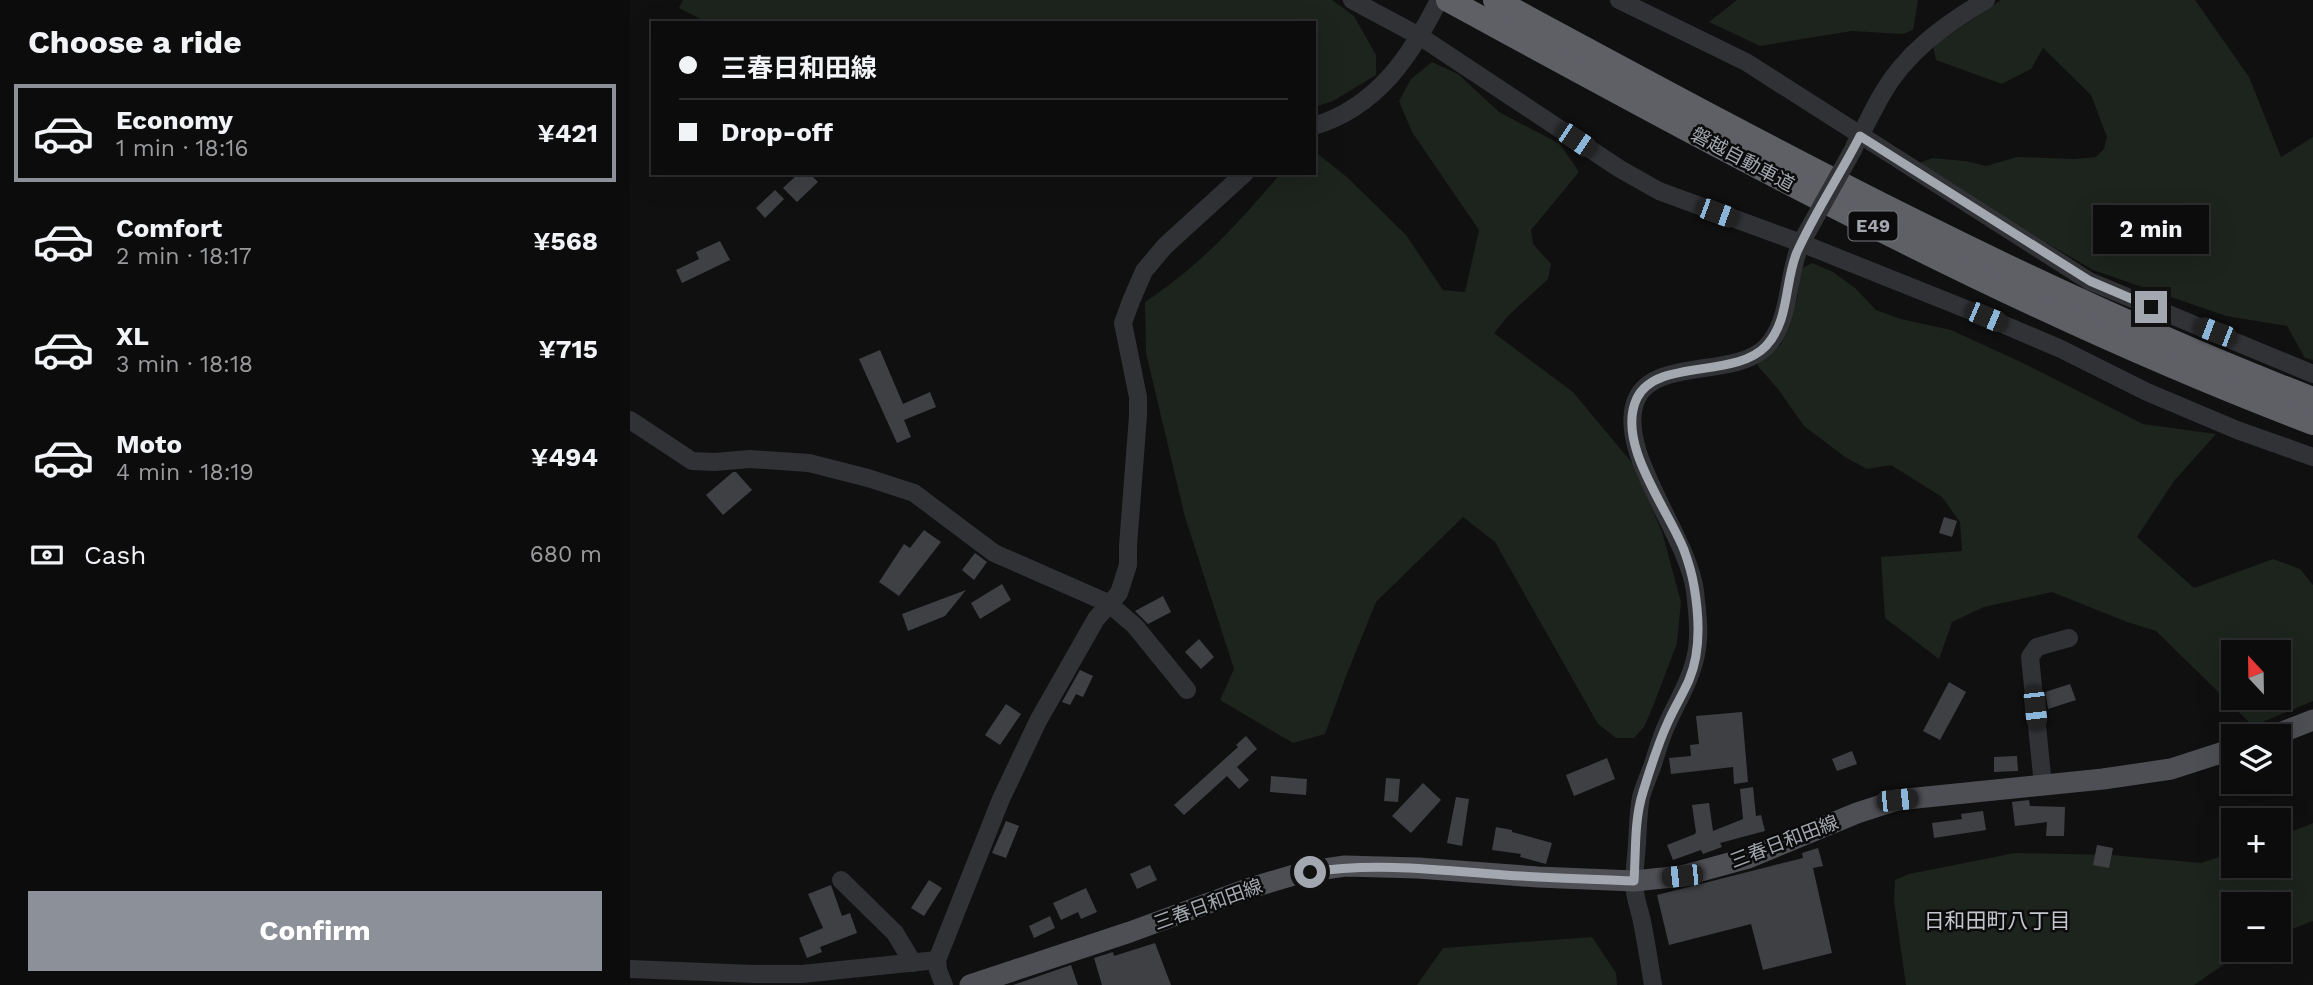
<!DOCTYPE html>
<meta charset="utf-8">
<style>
:root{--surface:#0c0c0d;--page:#151516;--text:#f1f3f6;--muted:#9a9b9d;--line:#2c2c2e;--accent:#8c9099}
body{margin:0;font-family:"Work Sans","Noto Sans JP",sans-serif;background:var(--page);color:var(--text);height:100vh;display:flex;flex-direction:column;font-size:26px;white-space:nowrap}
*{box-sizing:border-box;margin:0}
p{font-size:23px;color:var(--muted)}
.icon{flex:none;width:38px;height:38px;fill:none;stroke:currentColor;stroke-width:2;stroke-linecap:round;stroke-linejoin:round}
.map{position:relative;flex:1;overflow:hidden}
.side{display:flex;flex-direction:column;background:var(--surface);width:630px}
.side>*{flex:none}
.top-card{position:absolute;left:21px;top:21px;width:665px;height:154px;border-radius:0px;box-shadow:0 7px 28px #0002,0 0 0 2px var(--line);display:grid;align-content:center;height:154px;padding:0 28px;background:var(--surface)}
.needle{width:46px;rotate:338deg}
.tools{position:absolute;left:1591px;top:640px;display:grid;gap:14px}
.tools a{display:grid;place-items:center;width:70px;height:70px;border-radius:0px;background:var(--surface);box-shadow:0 7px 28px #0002,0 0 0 2px var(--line);font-size:35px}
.end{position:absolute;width:32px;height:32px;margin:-16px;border:9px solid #a3a7b0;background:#111;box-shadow:0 0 0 4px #111}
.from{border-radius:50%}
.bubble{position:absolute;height:49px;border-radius:0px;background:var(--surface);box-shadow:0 7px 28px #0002,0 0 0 2px var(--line);font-size:23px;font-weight:700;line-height:49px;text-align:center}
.car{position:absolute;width:21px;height:42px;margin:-21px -10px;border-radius:9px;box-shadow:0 0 5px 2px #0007;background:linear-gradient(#222 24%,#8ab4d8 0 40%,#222 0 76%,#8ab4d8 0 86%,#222 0)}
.top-card b{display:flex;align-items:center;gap:24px;height:66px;font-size:26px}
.top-card b+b{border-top:2px solid var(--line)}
.top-card i{width:18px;height:18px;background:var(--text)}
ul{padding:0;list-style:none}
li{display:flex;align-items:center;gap:21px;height:98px;margin:0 14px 10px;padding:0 14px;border:4px solid transparent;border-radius:0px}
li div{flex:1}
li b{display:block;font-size:26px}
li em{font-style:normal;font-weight:700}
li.on{border-color:var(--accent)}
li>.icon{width:63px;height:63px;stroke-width:1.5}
h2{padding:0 28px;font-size:32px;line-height:84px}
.pay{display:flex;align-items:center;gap:18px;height:77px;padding:0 28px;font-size:26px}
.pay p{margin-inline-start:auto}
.button{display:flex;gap:14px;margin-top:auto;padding:14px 28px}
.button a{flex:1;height:80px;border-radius:0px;background:var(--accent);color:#fff;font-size:28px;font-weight:700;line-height:80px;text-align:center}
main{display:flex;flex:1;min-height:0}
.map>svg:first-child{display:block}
.green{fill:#1d231d;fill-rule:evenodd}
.building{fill:#3f4044}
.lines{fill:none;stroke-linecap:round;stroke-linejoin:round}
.minor{stroke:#313236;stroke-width:18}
.major{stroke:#4e4f54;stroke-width:21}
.highway{stroke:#5e6066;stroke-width:24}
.minor-bridge{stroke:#313236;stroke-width:18}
.route{stroke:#a3a7b0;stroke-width:9}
.labels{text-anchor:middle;stroke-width:5;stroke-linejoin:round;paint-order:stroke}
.shield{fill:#0b0b0c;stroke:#75787f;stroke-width:2}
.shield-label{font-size:18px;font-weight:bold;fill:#a3a7b0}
.street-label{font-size:19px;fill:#a3a7b0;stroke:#0b0b0c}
.neighbourhood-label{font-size:21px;fill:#c3c6cd;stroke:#0b0b0c}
</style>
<main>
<section class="side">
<h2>Choose a ride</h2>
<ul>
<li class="on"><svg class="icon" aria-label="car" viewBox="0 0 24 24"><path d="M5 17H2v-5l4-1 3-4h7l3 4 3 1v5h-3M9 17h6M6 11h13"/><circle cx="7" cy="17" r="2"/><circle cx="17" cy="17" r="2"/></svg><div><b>Economy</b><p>1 min · 18:16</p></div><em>¥421</em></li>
<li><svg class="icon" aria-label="car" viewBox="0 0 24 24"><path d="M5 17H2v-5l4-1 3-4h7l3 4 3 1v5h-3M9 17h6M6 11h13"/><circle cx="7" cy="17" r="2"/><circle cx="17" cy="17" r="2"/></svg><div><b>Comfort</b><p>2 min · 18:17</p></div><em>¥568</em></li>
<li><svg class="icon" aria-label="car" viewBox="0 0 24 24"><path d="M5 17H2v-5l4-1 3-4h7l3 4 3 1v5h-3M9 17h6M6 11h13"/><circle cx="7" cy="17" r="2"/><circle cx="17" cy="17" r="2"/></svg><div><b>XL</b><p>3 min · 18:18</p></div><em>¥715</em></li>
<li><svg class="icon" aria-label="car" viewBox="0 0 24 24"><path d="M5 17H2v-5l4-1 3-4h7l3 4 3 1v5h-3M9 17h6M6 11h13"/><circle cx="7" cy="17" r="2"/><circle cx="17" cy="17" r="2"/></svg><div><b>Moto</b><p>4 min · 18:19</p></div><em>¥494</em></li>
</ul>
<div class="pay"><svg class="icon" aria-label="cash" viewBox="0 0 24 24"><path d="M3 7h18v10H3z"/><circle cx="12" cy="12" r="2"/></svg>Cash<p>680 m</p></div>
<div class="button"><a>Confirm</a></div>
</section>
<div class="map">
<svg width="1683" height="985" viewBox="0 0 1683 985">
<rect width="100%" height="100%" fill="#101011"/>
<g class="green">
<polygon points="53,0 702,0 724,16 746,55 746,75 703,101 684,107 684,23 78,23 49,8"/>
<polygon points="1107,0 1288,0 1283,30 1273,34 1222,31 1130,46 1079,22"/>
<polygon points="1371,0 1565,0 1619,77 1651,157 1683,137 1683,360 1675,358 1657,326 1596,316 1463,270 1283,165 1303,158 1335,161 1356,166 1387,157 1444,159 1466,157 1474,149 1477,137 1461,95 1413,48 1401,69 1372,84 1306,60 1303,46"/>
<path d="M 802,62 L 828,74 L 869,112 L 930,144 L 949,172 L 901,230 L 903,244 L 921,264 L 918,279 L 878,316 L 864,333 L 943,392 L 1003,464 L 1032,532 L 1051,602 L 1047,643 L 1022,709 L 1014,727 L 1004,738 L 986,738 L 968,724 L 865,542 L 833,517 L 746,602 L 718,671 L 695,734 L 663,743 L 590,700 L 604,669 L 555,517 L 516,353 L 515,302 C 572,264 607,224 651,173 L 684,173 L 684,151 L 717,177 L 776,235 L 813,290 L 835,292 L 849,230 L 782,132 L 769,101 L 781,79 Z"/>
<path d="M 1182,263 L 1203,272 L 1225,288 L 1246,310 L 1271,319 L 1321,330 L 1395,364 L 1513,424 L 1586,434 L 1544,481 L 1507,537 L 1564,588 L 1643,559 L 1670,569 L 1683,585 L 1683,701 L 1623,726 L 1526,631 L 1497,622 L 1422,592 L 1354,607 L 1322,622 L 1309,659 L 1255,618 L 1251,557 L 1332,551 L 1330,522 L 1312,497 L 1261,465 L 1237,469 L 1215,457 L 1174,426 L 1148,389 L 1127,365 L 1151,344 L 1167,299 L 1171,269 ZM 1603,653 L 1648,653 L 1648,698 L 1603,698 Z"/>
<polygon points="1683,823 1683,921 1649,934 1648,905 1603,905 1603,950 1615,950 1564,985 1276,985 1264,901 1265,880 1279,874 1385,853 1482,855 1571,863 1603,852 1603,866 1648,866 1649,837"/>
<polygon points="962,937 986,973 987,985 787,985 813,948"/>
</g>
<g class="building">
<polygon points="169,173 179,173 188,182 167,202 153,188"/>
<polygon points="145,190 154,199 135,218 126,208"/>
<polygon points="90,241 100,260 52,283 46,270 69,259 66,252"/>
<polygon points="250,350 273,404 300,392 306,407 274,420 281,437 267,443 229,359"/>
<polygon points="103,472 106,472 122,490 93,515 76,495"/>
<polygon points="1314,517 1327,521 1322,537 1309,533"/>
<polygon points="294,530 311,542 269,596 249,582 274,544 280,548"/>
<polygon points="345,553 357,562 344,580 332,570"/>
<polygon points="372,584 381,600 350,619 341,603"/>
<polygon points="336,590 315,616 278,631 272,614"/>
<polygon points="533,596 541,612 518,624 505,611"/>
<polygon points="569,639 584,657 571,669 555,652"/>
<polygon points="450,670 463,676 453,697 446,694 440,705 432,702"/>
<polygon points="1319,682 1336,692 1310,740 1293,731"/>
<polygon points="1440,684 1446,700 1418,709 1415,692"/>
<polygon points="376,704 391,714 370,745 355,735"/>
<polygon points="1112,712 1118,782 1104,784 1103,767 1041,774 1039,758 1061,756 1060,745 1069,744 1066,716"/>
<polygon points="616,736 627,749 607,767 619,780 609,789 597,776 554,815 544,805 608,747 606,745"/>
<polygon points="1222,751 1227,764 1207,771 1202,759"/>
<polygon points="1387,756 1388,771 1364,772 1364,757"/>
<polygon points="977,758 985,779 944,796 936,775"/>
<polygon points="641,776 677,779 676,795 640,792"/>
<polygon points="756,778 770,779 768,802 754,801"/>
<polygon points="793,783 811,800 781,833 762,816"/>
<polygon points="1123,787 1126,816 1131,815 1135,831 1090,843 1092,847 1073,854 1071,850 1043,860 1037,845 1065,834 1066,832 1062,805 1079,803 1083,831 1113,819 1110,789"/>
<polygon points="826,797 839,799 832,846 817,843"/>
<polygon points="1399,800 1400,806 1435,807 1434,836 1416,836 1417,822 1385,826 1382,802"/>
<polygon points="1353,811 1356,830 1304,838 1302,823 1332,819 1331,814"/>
<polygon points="376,821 389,826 376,858 362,853"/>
<polygon points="866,827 882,830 882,832 922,843 916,864 890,857 891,854 862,850"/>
<polygon points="1467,845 1483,848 1479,868 1463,865"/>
<polygon points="1188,848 1193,866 1183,868 1202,953 1133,970 1121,924 1039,945 1027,895 1173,858 1172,853"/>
<polygon points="520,865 527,880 507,889 500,874"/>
<polygon points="299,880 312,888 294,916 281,908"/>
<polygon points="201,885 212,916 220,913 227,933 190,947 192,952 177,958 169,938 193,928 178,894"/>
<polygon points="456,888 467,912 451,919 448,912 431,920 423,903"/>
<polygon points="420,916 425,928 404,938 399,926"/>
<polygon points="525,943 541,985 472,985 464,958 483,952 484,956"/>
<polygon points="441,965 448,985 383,985"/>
</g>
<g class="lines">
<g class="minor">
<polyline points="722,0 791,37 990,169 1029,191 1171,243 1356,317 1431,349 1517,392 1607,430 1683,457"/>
<polyline points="989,0 1116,62 1459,281 1683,374"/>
<path d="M 684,126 C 747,107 781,56 809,0"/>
<path d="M 1225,145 C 1234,129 1242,112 1251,96 C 1275,53 1314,25 1356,0"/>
<polyline points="0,420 62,461 85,462 120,459 179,463 238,478 284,493 364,553 478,603 505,626 557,690"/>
<polyline points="1413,785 1400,657 1407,647 1439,638"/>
<polyline points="211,880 265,933 283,963"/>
<polyline points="0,969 124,974 172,974 307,960"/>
<polyline points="314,985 308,970 307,960 371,799 408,721 466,619 489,593 498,565 498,546 508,416 508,397 493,323 501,301 514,271 535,246 615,173"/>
<path d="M 1023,985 C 1019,962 1016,940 1011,917 C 1009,909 1006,900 1005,892 C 1003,876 1006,860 1007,844 C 1008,828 1008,813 1011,797 C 1014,787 1018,777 1022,767 C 1027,752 1031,736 1038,722 C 1049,698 1063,676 1067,649 C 1070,630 1067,610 1065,591 C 1058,535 983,448 1007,398 C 1026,358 1105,378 1136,347 C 1162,320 1156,276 1171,243"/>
</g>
<g class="major">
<polyline points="1639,737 1683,720"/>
<polyline points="340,985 500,932 617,889 674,872 715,866 788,868 908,877 1004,881 1052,876 1118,858 1227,813 1267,800 1473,779 1541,769 1603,749"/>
</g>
<g class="highway">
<path d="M 818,0 C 1100,153 1382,309 1683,423"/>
<path d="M 865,0 C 1132,144 1399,290 1683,399"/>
</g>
<polyline class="minor-bridge" points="1171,243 1224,148"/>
</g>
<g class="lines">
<path class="route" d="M 680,872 C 745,862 810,870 874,875 C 918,878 961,879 1004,881 C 1006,852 1004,820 1013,792 C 1020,769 1028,744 1038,722 C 1044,708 1053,694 1059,680 C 1071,652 1069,615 1064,586 C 1062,574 1058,561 1054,550 C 1038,509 985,443 1007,398 C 1027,358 1105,379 1136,346 C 1160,320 1154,283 1167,252 C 1185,212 1210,175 1230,136 L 1460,281 L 1521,307"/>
</g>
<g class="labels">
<rect class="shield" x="1218.5" y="211.5" width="49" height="29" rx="5"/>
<g class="shield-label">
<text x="1243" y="232">E49</text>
</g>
<g class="street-label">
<text transform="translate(1113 159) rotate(28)" y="7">磐越自動車道</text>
<text transform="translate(1154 841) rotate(-21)" y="7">三春日和田線</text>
<text transform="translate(578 904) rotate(-20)" y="7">三春日和田線</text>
</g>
<g class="neighbourhood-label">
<text x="1367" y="928">日和田町八丁目</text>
</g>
</g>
</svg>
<div class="tools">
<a><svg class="needle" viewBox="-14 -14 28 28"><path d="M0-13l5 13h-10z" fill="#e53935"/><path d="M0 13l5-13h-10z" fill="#9a9b9d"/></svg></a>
<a><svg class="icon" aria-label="layers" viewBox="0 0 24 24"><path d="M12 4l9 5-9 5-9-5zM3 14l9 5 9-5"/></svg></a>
<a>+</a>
<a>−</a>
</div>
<i class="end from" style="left:680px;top:872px"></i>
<i class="end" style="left:1521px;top:307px"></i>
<div class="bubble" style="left:1463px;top:205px;width:116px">2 min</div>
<i class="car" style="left:946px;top:140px;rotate:124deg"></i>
<i class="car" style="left:1087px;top:213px;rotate:110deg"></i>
<i class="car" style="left:1356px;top:317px;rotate:113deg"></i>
<i class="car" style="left:1585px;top:332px;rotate:291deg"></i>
<i class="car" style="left:1405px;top:708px;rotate:174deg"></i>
<i class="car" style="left:1267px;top:800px;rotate:84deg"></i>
<i class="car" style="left:1052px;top:876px;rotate:264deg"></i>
<div class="top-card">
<b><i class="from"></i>三春日和田線</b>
<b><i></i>Drop-off</b>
</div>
</div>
</main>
